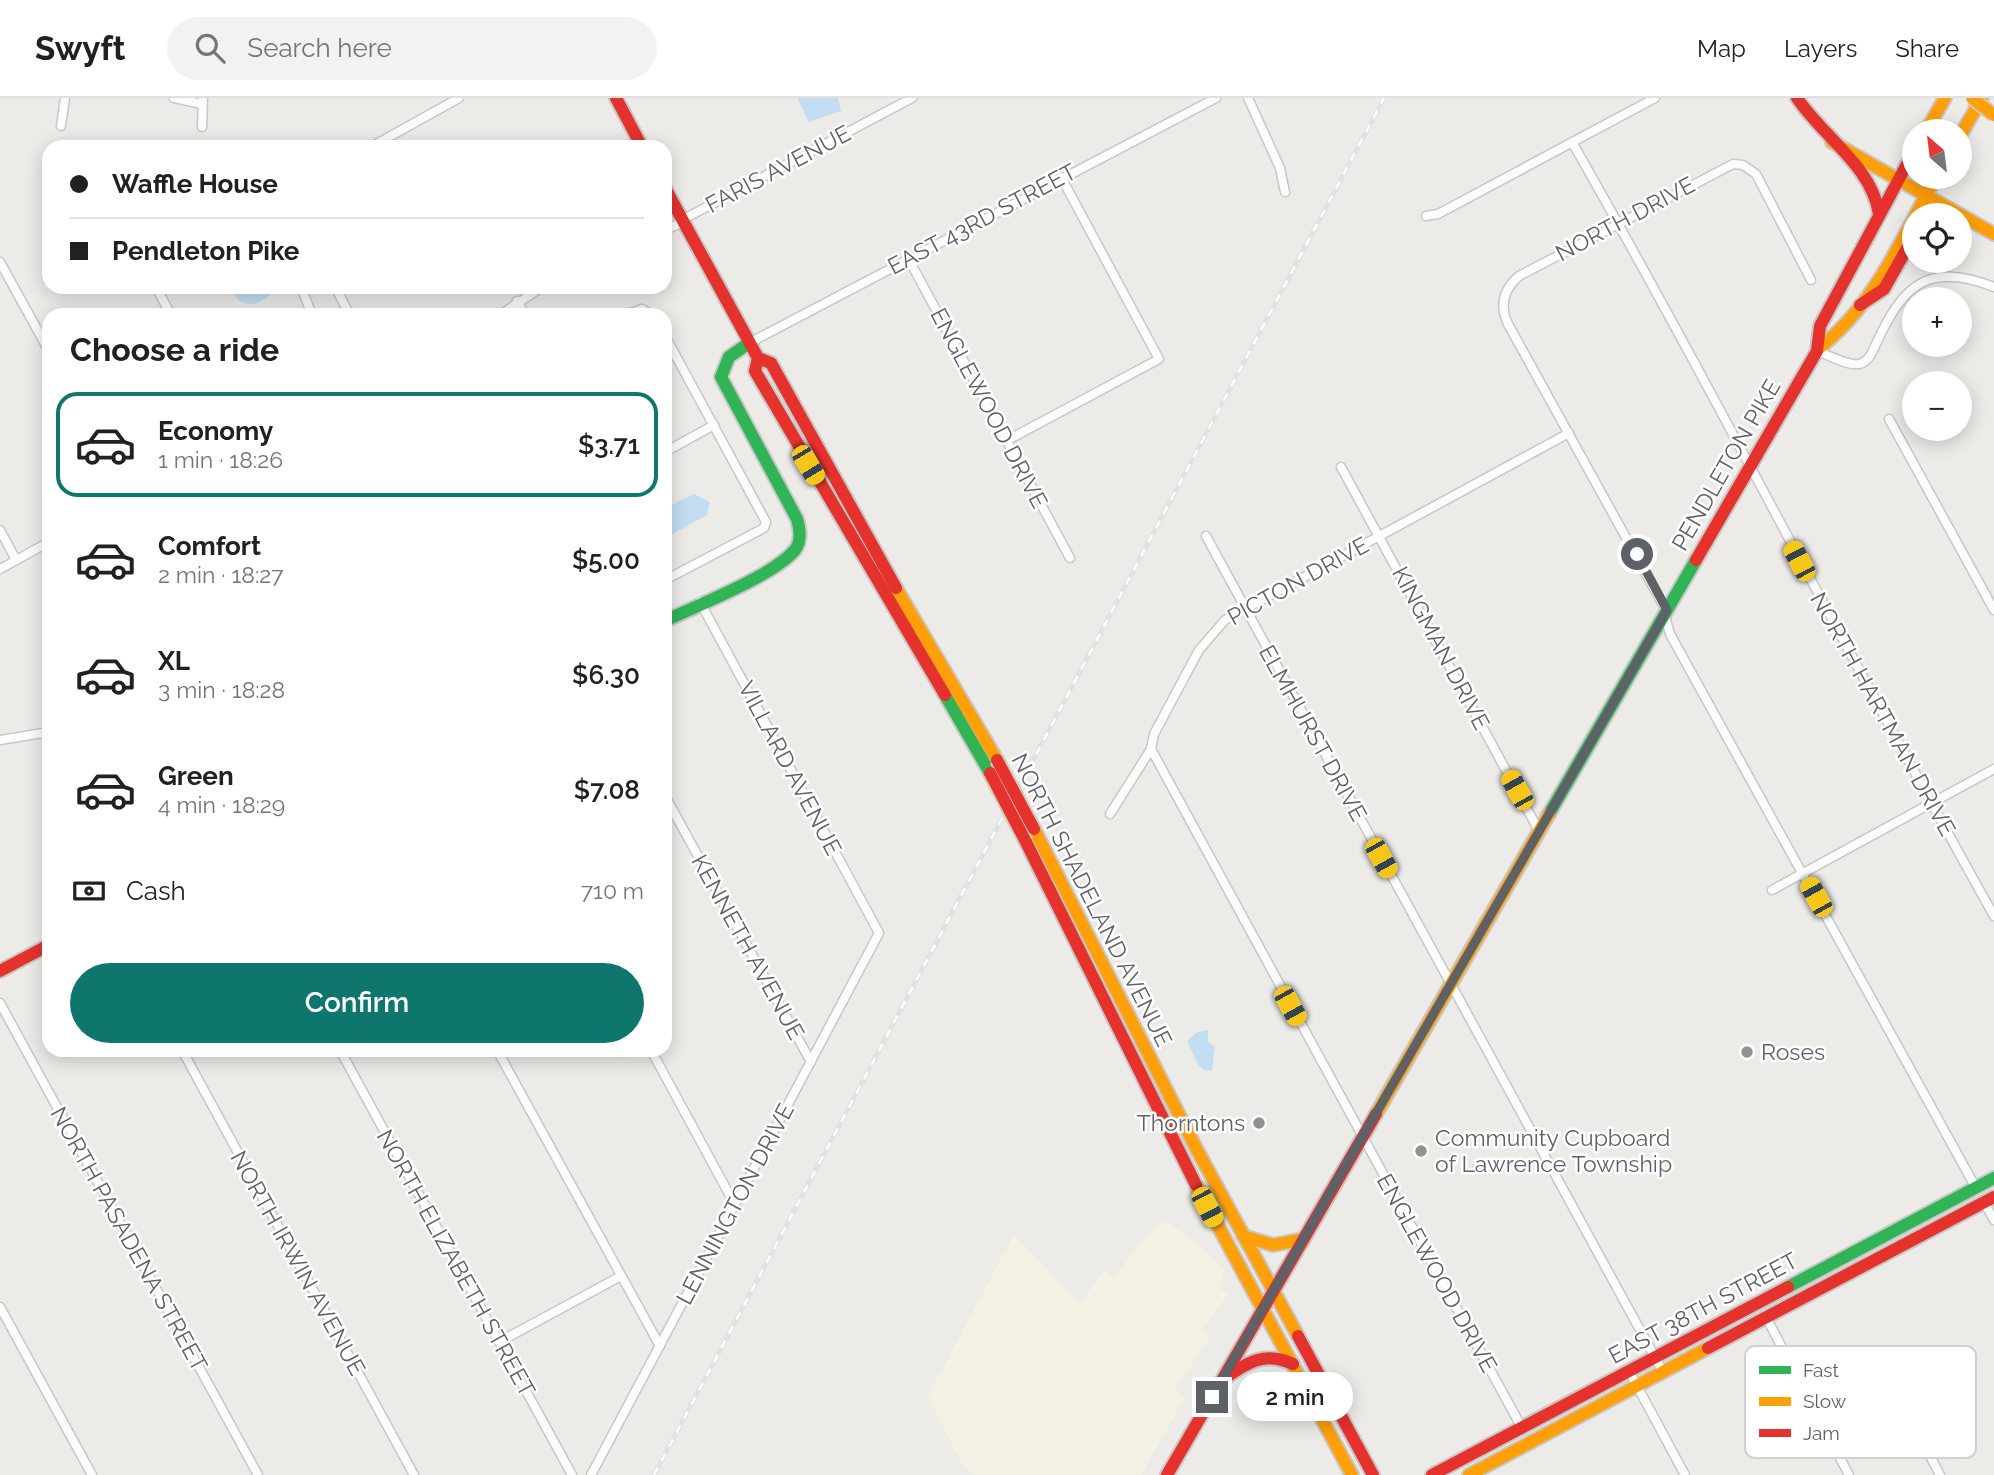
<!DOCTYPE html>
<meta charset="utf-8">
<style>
:root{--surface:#fff;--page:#f2f2f2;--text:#202124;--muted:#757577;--line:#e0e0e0;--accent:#0f766e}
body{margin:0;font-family:Raleway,sans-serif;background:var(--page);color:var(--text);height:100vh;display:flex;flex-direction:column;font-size:26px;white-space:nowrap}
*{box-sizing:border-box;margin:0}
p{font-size:23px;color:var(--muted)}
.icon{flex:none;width:38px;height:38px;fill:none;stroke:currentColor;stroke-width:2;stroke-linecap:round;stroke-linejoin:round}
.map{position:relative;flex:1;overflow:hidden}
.panel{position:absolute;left:42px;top:210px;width:630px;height:749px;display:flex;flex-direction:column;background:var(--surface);border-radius:21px;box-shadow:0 4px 18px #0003}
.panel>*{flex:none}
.banner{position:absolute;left:42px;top:42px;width:630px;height:154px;border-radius:21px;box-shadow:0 4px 18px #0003;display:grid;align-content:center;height:154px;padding:0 28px;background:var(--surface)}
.needle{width:46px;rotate:332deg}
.fabs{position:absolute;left:1902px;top:21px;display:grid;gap:14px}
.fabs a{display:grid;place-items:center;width:70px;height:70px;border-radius:50%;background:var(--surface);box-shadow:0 4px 18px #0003;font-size:35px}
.end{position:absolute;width:32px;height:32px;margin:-16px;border:9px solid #5e6165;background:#fff;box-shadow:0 0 0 4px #fff}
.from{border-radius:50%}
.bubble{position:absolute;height:49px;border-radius:24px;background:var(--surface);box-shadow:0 4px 18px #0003;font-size:23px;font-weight:600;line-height:49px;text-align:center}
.car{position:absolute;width:21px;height:42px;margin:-21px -10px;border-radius:9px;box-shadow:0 0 5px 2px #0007;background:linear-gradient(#f5c518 24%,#345 0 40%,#f5c518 0 76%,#345 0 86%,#f5c518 0)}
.banner b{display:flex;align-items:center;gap:24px;height:66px;font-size:26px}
.banner b+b{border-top:2px solid var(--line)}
.banner i{width:18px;height:18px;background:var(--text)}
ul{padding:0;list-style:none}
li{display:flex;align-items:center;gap:21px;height:105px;margin:0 14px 10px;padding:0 14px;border:4px solid transparent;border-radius:21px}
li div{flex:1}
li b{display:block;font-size:26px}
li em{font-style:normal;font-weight:600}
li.on{border-color:var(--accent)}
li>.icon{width:63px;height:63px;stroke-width:1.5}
h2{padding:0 28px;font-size:32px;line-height:84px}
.pay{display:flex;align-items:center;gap:18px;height:77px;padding:0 28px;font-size:26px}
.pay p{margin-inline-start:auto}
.cta{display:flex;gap:14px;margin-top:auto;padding:14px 28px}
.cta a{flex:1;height:80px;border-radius:42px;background:var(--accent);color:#fff;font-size:28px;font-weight:600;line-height:80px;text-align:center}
header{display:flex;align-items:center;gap:42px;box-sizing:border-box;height:98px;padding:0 35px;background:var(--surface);border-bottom:2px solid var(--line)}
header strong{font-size:33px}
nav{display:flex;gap:38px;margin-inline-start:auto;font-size:24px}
.search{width:490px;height:63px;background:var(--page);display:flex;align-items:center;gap:18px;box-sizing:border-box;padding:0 24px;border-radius:38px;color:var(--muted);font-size:26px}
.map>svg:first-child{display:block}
.commercial{fill:#f4f0e4}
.water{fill:#c2ddf1}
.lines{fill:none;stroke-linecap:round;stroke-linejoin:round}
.street-casing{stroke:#c7c7c7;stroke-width:11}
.fast-casing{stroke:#c7c7c7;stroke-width:16}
.slow-casing{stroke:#c7c7c7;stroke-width:16}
.jam-casing{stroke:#c7c7c7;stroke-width:16}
.street{stroke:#fcfcfc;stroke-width:8}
.fast{stroke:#30b455;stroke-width:12}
.slow{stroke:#ff9f0a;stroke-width:12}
.jam{stroke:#e5322d;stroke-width:12}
.rail-casing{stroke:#e3e2e2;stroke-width:5}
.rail{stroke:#fff;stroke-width:2.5;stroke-dasharray:8;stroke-linecap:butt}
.slow-bridge-casing{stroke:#d1cbb9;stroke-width:16;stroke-linecap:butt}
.jam-bridge-casing{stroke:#d1cbb9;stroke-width:16;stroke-linecap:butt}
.slow-bridge{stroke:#ff9f0a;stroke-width:12}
.jam-bridge{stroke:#e5322d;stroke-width:12}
.route{stroke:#5e6165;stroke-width:9}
.poi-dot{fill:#909193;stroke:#fff;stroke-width:2.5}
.labels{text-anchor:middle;stroke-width:5;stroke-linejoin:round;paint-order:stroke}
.street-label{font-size:23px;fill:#5e6165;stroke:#fff}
.poi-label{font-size:23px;fill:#5e6165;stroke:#fff;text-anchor:start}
.key{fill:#fff;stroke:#cfd0d1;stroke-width:2}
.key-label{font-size:19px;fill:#5e6165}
</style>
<header>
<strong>Swyft</strong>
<div class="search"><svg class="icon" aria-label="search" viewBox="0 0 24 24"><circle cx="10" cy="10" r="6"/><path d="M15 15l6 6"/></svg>Search here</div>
<nav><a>Map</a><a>Layers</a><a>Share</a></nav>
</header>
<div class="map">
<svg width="1994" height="1377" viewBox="0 0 1994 1377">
<rect width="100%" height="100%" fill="#ecebe8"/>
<polygon class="commercial" points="1165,1122 1201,1149 1224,1172 1219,1190 1228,1196 1201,1233 1210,1239 1174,1292 1185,1299 1141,1377 974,1377 963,1367 928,1298 1014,1137 1080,1206 1104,1172 1114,1180 1141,1144"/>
<g class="water">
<polygon points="797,0 838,0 841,13 809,24"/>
<path d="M 229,189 L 275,189 L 276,190 C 261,210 241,213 229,189 Z"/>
<polygon points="694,396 710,404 707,417 665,440 665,410"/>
<polygon points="1208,932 1208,944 1215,949 1212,972 1206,973 1199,968 1187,943 1197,934"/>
</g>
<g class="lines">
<g class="street-casing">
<g id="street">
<polyline points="174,0 202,6"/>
<polyline points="1248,0 1280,70 1285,94"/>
<polyline points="61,28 65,0"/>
<polyline points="202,29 203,0"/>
<path d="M 1572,44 C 1718,300 1850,562 1994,818"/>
<polyline points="371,49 459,0"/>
<polyline points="1426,118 1438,116 1655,0"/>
<polyline points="682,122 912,0"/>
<polyline points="665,132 683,124"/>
<polyline points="908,160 1070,460"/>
<polyline points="0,164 49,253"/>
<polyline points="156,189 171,217"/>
<polyline points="301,189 312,217"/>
<polyline points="335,189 350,217"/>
<polyline points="517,203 525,217"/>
<polyline points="500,217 542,189"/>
<polyline points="625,217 642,211 653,217"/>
<polyline points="665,238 766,424 764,430 665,482"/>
<polyline points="749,245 1216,0"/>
<path d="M 1817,253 C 1828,257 1848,268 1859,266 C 1869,264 1872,254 1876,246 C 1903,187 1928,163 1994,189"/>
<polyline points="1889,321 1994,512"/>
<polyline points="1006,343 1159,261 1061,79"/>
<polyline points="665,354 714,327"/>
<polyline points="1341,369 1539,733"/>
<polyline points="0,432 16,462"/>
<polyline points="1206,438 1663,1274"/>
<polyline points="0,471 49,444"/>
<path d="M 1666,512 L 1508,226 C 1499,207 1504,191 1519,178 L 1733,66 L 1743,67 L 1756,76 L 1811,182"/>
<polyline points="1665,518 1670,536 1976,1090"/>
<polyline points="0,642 49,634"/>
<polyline points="1151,651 1522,1330"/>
<polyline points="665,698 811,964"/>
<polyline points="1110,716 1151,651 1154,636 1199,552 1225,522 1569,335"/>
<polyline points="1772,792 1994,671"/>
<polyline points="0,905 258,1377"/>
<polyline points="182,952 414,1377"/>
<polyline points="340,952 572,1377"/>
<polyline points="497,952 660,1248"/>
<polyline points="651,952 735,1107"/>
<polyline points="1984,1104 1994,1122"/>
<polyline points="0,1209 92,1377"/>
<polyline points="1766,1219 1849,1377"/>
<polyline points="499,1244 621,1178"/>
<polyline points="1629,1273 1685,1377"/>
<path d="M 1799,1282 C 1824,1268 1849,1247 1877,1256 L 1940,1377"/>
<polyline points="591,1377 879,835 700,504"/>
</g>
</g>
<g class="fast-casing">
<g id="fast">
<path d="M 665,523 C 698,507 773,478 795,452 C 802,443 800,431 797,421 L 721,279 L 729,259 L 749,245"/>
<polyline points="945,597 990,675"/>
<polyline points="1549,716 1696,462"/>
<polyline points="1788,1189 1994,1080"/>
</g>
</g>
<g class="slow-casing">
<g id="slow">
<polyline points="1926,33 1945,0"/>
<polyline points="1960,38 1982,0"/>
<polyline points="1832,44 1994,136"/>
<path d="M 1818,251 C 1875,207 1902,140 1936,79"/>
<polyline points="896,490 997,662"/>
<polyline points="1034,731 1196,1050 1298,1238"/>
<polyline points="1376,1016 1549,716"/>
<polyline points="1196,1087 1352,1377"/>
<polyline points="1243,1138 1273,1147 1304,1141"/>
<polyline points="1469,1377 1708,1250"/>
</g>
</g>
<g class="jam-casing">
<g id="jam">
<polyline points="616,0 642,49"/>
<path d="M 1797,0 C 1823,39 1872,68 1879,116"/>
<polyline points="665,90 758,260 771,265 896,490"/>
<polyline points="1860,207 1884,191 1914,138"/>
<polyline points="758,260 755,273 945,597"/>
<polyline points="1696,462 1817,253 1820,228 1914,53"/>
<polyline points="1026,744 1196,1087"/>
<polyline points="0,873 49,847"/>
<polyline points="1298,1238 1373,1377"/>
<polyline points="1708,1250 1994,1099"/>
<path d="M 1224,1281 C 1247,1264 1265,1253 1293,1266"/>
<polyline points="1167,1377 1376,1016"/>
<polyline points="1432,1377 1788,1189"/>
</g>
</g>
<use href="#street" class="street"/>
<use href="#fast" class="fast"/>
<use href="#slow" class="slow"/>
<use href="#jam" class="jam"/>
<g class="rail-casing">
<polyline id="rail" points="654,1377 1384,0"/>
</g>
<use href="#rail" class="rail"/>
<g class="slow-bridge-casing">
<polyline id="slow-bridge" points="1972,0 1994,17"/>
</g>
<g class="jam-bridge-casing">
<g id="jam-bridge">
<polyline points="997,662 1034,731"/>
<polyline points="990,675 1026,744"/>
</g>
</g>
<use href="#slow-bridge" class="slow-bridge"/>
<use href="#jam-bridge" class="jam-bridge"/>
</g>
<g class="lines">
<polyline class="route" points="1212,1299 1667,512 1637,456"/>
</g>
<g class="poi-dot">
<circle cx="1747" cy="954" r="7"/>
<circle cx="1259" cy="1025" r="7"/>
<circle cx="1421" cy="1053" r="7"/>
</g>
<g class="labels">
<g class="street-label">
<text transform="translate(778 71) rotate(-28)" y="8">FARIS AVENUE</text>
<text transform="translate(982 121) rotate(-28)" y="8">EAST 43RD STREET</text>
<text transform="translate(1625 121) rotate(-28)" y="8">NORTH DRIVE</text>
<text transform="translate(989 310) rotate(62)" y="8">ENGLEWOOD DRIVE</text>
<text transform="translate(1726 367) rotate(-60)" y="8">PENDLETON PIKE</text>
<text transform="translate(1298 483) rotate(-29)" y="8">PICTON DRIVE</text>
<text transform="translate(1441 550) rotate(62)" y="8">KINGMAN DRIVE</text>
<text transform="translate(1883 616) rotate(61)" y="8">NORTH HARTMAN DRIVE</text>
<text transform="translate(1313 635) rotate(61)" y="8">ELMHURST DRIVE</text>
<text transform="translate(790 670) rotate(62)" y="8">VILLARD AVENUE</text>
<text transform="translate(1092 802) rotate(63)" y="8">NORTH SHADELAND AVENUE</text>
<text transform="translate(748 849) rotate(61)" y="8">KENNETH AVENUE</text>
<text transform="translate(735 1106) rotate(-62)" y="8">LENNINGTON DRIVE</text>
<text transform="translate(129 1141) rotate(61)" y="8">NORTH PASADENA STREET</text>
<text transform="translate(298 1165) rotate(61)" y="8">NORTH IRWIN AVENUE</text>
<text transform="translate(456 1165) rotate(61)" y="8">NORTH ELIZABETH STREET</text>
<text transform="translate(1437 1175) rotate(61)" y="8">ENGLEWOOD DRIVE</text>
<text transform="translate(1703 1210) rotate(-28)" y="8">EAST 38TH STREET</text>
</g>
<g class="poi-label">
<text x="1761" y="962">Roses</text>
<text x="1245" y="1033" text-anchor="end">Thorntons</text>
<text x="1435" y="1048">Community Cupboard<tspan x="1435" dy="26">of Lawrence Township</tspan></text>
</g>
</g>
<rect x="1745" y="1248" width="231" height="112" rx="10" class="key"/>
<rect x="1759" y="1268" width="32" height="8" fill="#30b455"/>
<rect x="1759" y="1299" width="32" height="9" fill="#ff9f0a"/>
<rect x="1759" y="1331" width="32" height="8" fill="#e5322d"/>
<g class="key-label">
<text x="1803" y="1279">Fast</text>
<text x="1803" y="1310">Slow</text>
<text x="1803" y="1342">Jam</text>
</g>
</svg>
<div class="fabs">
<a><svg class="needle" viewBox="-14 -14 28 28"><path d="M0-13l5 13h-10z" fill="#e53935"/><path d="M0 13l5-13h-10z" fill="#757577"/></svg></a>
<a><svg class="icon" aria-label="locate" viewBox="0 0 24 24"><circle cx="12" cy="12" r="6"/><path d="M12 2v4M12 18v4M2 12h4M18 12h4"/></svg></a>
<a>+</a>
<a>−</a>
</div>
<i class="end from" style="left:1637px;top:456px"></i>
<i class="end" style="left:1212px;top:1299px"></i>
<div class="bubble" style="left:1237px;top:1274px;width:116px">2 min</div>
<i class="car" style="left:808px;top:367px;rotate:149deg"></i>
<i class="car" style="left:1799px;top:463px;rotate:332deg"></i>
<i class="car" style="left:1517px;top:692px;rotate:331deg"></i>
<i class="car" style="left:1381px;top:760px;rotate:151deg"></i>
<i class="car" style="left:1816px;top:799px;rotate:331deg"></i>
<i class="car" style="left:1290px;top:908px;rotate:151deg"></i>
<i class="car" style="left:1207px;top:1109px;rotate:152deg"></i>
<div class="banner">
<b><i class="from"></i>Waffle House</b>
<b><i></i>Pendleton Pike</b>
</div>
<section class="panel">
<h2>Choose a ride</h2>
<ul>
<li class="on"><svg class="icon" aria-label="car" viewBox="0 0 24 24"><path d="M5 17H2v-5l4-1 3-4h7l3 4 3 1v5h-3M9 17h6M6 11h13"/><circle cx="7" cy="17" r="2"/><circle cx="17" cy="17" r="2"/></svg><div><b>Economy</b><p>1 min · 18:26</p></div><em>$3.71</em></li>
<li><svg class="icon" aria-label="car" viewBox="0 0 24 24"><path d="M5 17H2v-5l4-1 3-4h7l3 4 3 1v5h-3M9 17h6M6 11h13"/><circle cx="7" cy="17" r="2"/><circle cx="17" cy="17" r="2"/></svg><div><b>Comfort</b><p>2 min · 18:27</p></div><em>$5.00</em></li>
<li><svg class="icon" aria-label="car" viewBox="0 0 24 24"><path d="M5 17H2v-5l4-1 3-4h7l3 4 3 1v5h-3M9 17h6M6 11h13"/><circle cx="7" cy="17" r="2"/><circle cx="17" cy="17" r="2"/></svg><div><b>XL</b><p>3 min · 18:28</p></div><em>$6.30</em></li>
<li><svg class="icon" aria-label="car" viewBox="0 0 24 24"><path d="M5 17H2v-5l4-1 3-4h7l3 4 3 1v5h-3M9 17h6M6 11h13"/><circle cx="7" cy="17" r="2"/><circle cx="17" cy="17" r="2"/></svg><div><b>Green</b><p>4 min · 18:29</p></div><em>$7.08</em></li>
</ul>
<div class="pay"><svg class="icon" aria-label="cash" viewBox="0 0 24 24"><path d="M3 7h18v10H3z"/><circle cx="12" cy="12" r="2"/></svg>Cash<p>710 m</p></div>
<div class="cta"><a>Confirm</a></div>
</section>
</div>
